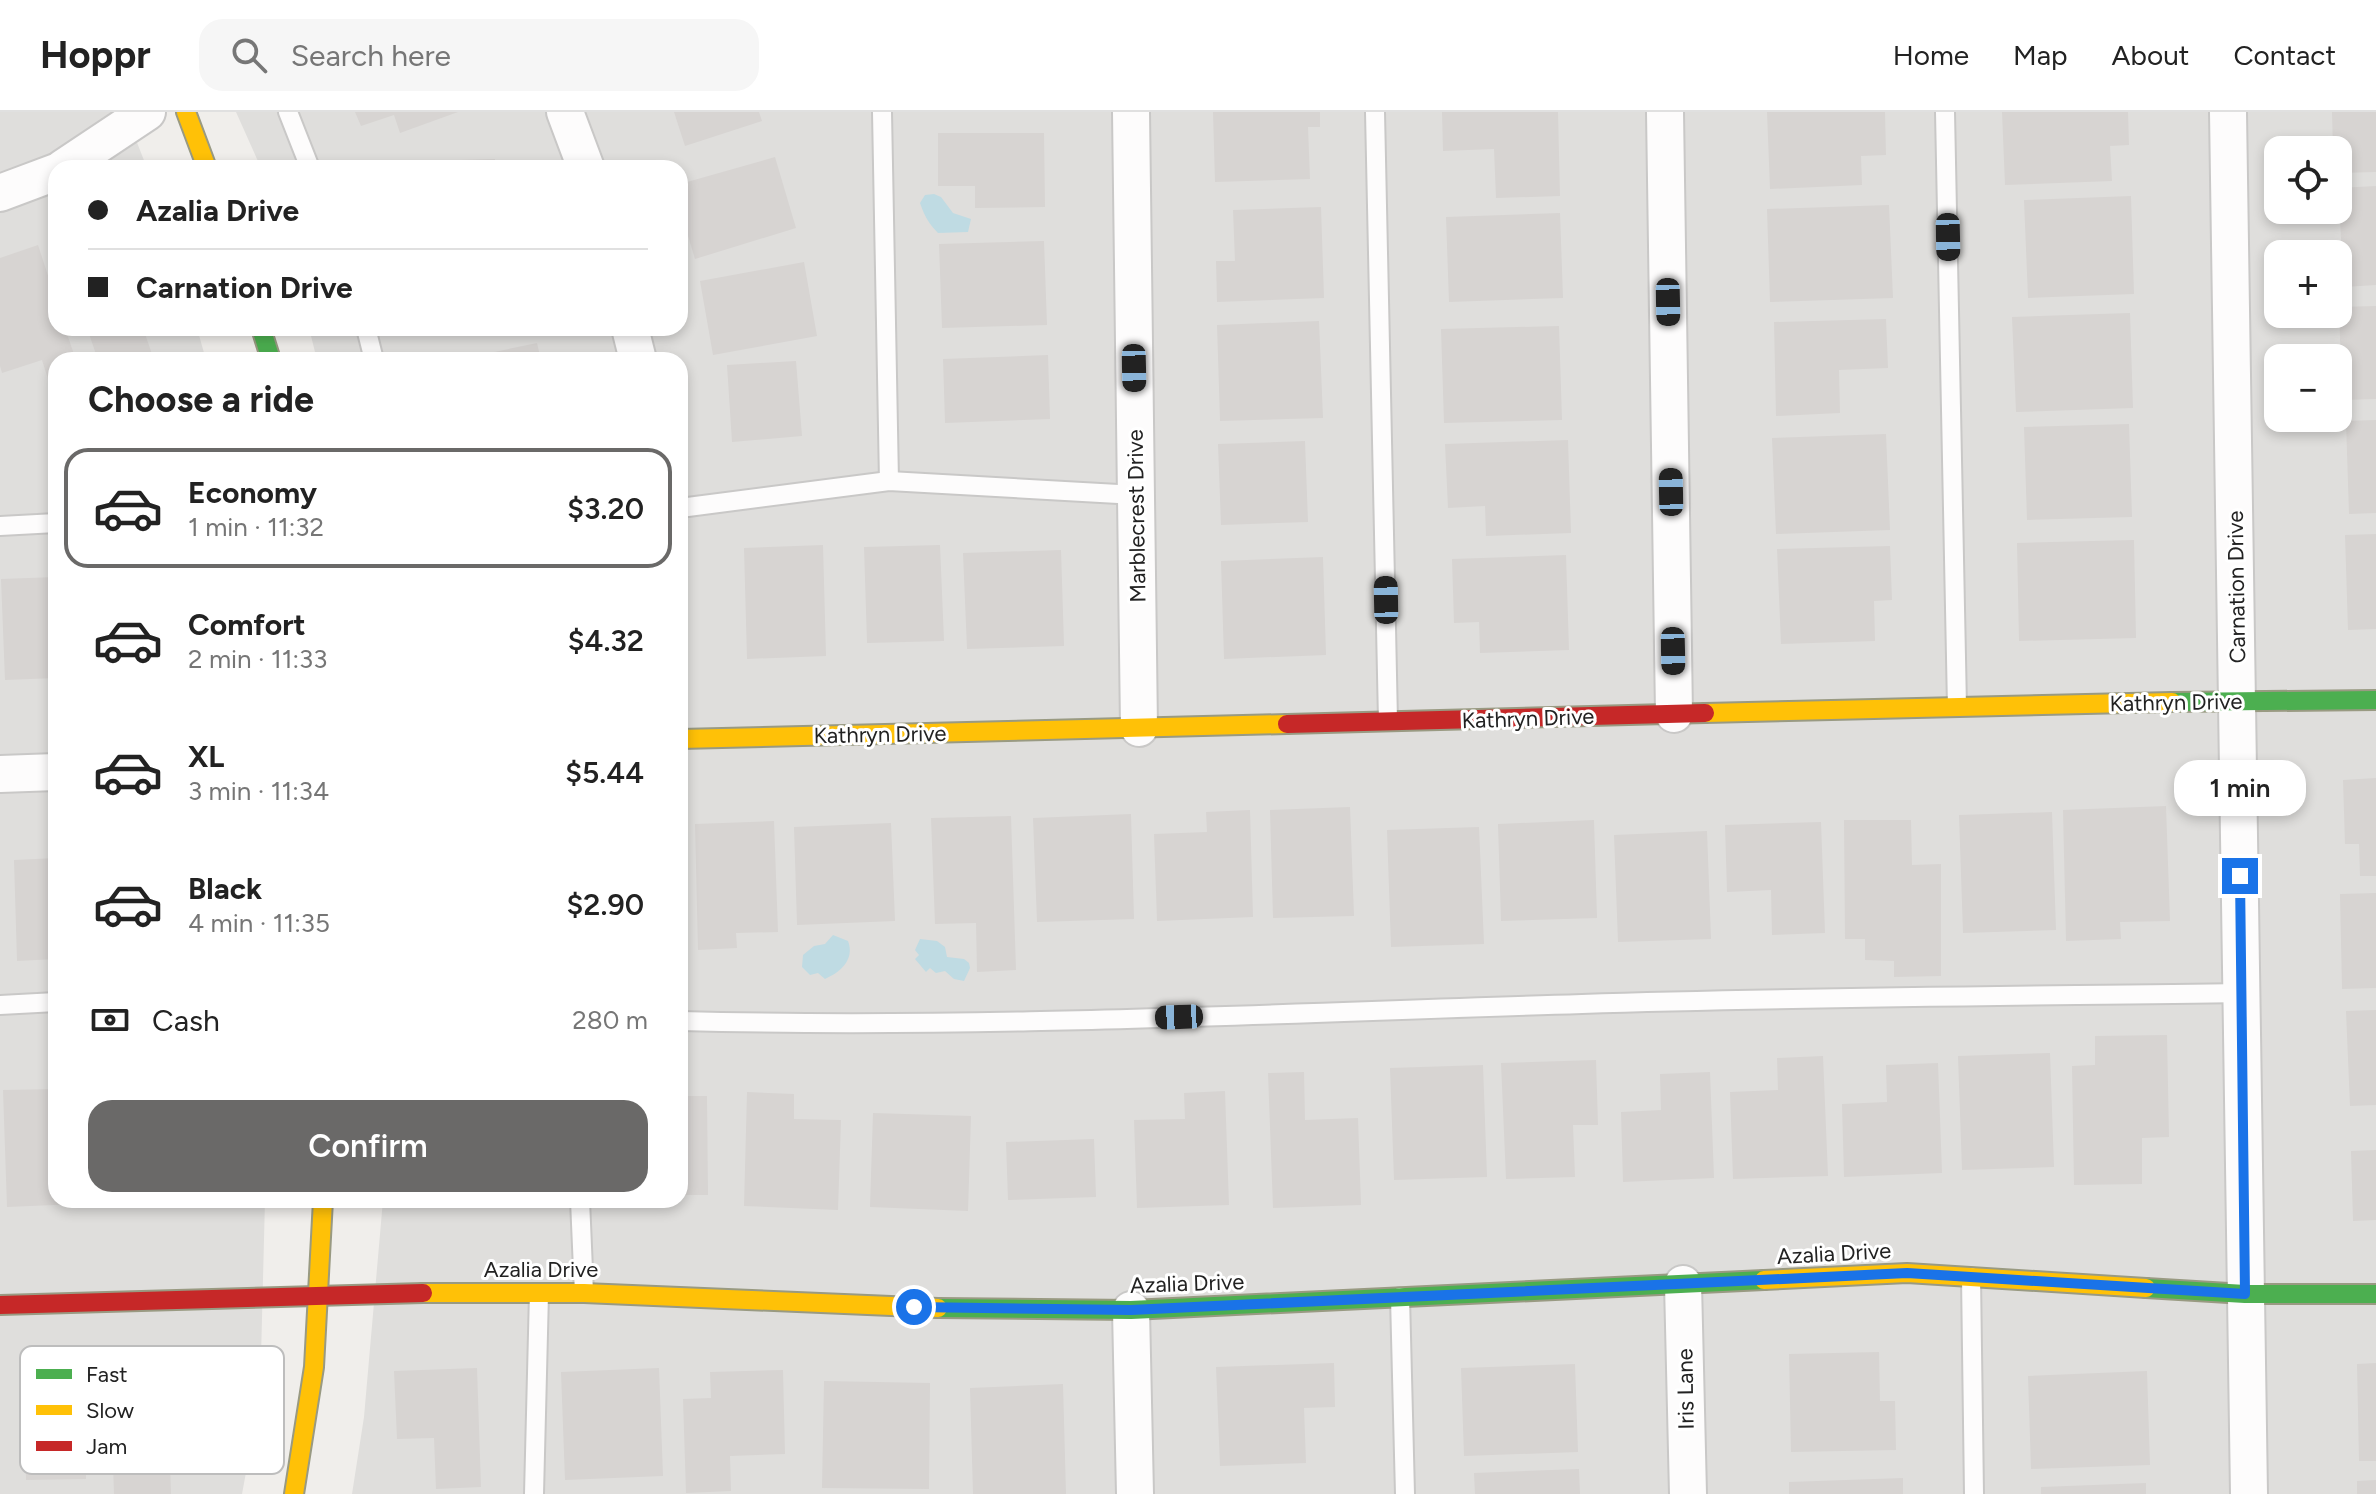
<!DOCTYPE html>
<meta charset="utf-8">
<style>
:root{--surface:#fff;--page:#f6f6f6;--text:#222;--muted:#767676;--line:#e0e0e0;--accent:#6a6968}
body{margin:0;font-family:Figtree,sans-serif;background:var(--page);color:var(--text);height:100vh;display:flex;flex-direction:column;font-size:30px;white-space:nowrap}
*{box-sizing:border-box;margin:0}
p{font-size:26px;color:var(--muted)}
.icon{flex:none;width:44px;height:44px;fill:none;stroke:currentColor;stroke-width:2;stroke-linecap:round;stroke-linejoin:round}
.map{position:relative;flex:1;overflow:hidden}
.panel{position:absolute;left:48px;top:240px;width:640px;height:856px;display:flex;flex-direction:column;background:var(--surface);border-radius:24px;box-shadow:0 4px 12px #0003}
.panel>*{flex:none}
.top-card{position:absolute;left:48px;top:48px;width:640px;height:176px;border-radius:24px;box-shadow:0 4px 12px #0003;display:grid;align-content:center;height:176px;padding:0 40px;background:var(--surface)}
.fabs{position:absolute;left:2264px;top:24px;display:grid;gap:16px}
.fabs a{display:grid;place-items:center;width:88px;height:88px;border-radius:16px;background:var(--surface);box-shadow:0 4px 12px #0003;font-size:40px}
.end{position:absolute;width:36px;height:36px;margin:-18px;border:10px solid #1a73e8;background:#fff;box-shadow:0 0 0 4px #fff}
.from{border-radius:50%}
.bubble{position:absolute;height:56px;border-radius:24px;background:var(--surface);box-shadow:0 4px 12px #0003;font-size:26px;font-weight:600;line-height:56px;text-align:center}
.car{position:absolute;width:24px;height:48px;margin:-24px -12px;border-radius:10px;box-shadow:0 0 6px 2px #0007;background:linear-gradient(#222 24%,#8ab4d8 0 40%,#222 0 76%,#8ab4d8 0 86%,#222 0)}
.top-card b{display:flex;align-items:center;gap:28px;height:76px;font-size:30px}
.top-card b+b{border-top:2px solid var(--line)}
.top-card i{width:20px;height:20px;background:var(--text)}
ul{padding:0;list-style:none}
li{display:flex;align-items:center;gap:24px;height:120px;margin:0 16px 12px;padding:0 24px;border:4px solid transparent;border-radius:24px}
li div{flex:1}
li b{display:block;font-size:30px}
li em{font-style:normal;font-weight:600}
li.selected{border-color:var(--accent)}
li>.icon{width:72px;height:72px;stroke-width:1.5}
h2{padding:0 40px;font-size:36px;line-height:96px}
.pay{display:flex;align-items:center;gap:20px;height:88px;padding:0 40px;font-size:30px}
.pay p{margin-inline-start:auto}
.primary-button{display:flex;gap:16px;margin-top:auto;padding:16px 40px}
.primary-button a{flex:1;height:92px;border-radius:24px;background:var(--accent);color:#fff;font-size:32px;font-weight:600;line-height:92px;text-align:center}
header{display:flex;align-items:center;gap:48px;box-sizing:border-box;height:112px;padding:0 40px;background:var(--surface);border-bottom:2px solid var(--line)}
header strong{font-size:38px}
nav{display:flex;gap:44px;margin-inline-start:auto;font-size:28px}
.search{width:560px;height:72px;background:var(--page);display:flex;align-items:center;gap:20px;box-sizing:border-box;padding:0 28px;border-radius:24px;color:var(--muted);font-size:30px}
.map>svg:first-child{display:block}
.residential{fill:#dfdedc;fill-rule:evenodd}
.water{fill:#bfdbe3}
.building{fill:#d7d4d2}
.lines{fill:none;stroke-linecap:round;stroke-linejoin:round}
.lane-casing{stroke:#c9c8c7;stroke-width:22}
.street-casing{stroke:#c9c8c7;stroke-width:40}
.fast-casing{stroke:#999a82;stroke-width:22}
.slow-casing{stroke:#999a82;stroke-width:22}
.jam-casing{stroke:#999a82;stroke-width:22}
.lane{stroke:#fdfcfc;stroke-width:18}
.street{stroke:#fdfcfc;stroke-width:36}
.fast{stroke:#4caf50;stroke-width:18}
.slow{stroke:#ffc107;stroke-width:18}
.jam{stroke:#c62828;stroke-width:18}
.route{stroke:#1a73e8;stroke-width:10}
.labels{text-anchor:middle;stroke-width:6;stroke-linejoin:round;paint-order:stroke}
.street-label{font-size:22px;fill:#222;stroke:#fff}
.key{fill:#fff;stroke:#bdbdbd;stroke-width:2}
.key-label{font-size:22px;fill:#222}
</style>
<header>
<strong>Hoppr</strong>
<div class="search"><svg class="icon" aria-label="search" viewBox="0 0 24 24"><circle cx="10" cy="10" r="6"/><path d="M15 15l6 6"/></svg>Search here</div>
<nav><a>Home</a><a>Map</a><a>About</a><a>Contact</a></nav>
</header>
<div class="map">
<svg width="2376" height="1382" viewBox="0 0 2376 1382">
<rect width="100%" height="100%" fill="#f0eeeb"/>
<g class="residential">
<polygon points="0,0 125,0 147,56 56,56 56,216 197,216 206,248 56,248 56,1088 265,1088 260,1285 242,1382 0,1382"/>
<path d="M 236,0 L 2376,0 L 2376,1382 L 352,1382 L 364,1305 L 383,1088 L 680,1088 L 680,248 L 317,248 L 309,216 L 680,216 L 680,56 L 261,56 ZM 2278,38 L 2338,38 L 2338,98 L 2278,98 ZM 2278,142 L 2338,142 L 2338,202 L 2278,202 ZM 2278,246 L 2338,246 L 2338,306 L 2278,306 Z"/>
</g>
<g class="water">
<path d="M 934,82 L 941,85 L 953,101 L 971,107 L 968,120 L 938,121 C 929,112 924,103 920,91 L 925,83 Z"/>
<path d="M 833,823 L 848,829 C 855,847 841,860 825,867 L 818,861 L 810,863 L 802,855 L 803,843 L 814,834 L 825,832 Z"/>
<polygon points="920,827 937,829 945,835 947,845 964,847 969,851 970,856 964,869 954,867 945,859 936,861 930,856 926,860 915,847 919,843 915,838"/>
</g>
<g class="building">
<polygon points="355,0 458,0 400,21 394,3 361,14"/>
<polygon points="674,0 759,0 762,9 685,34"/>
<polygon points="1213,0 1320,0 1320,15 1308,15 1310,67 1215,70"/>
<polygon points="1442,0 1558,0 1560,84 1496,86 1494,37 1443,39"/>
<polygon points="1767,0 1885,0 1886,43 1861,44 1862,73 1770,77"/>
<polygon points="2002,0 2128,0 2129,33 2110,34 2112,69 2005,73"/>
<polygon points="2332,0 2376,0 2376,60 2338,61 2338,38 2333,38"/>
<polygon points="938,21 1044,21 1045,95 975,96 975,74 938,74"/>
<polygon points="775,45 796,116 695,147 680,97 680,72"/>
<polygon points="495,47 495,56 393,56 393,50"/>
<polygon points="2376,74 2376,173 2344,175 2338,76"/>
<polygon points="2131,84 2134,182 2028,186 2024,88"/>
<polygon points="1889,93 1893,186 1770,190 1767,97"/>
<polygon points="1321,95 1324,186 1217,190 1216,149 1235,149 1233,98"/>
<polygon points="1560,101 1563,186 1449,190 1446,105"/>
<polygon points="1044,129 1047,213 942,216 939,132"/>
<polygon points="38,133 56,188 56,216 65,216 76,248 56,248 56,264 48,267 42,248 2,261 0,254 0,146"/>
<polygon points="804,150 817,224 713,243 700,169"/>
<polygon points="2376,194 2376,287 2342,288 2339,195"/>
<polygon points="2130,201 2133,296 2016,300 2012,205"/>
<polygon points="1886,207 1888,256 1839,258 1840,301 1776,304 1774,210"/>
<polygon points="1319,209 1323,306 1220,309 1217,213"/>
<polygon points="1559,214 1562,308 1444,311 1441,217"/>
<polygon points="87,216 143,216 154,248 98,248"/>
<polygon points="537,231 541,248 461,248 461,247"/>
<polygon points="1048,243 1050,307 945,311 943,247"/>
<polygon points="796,249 802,324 732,330 727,253"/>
<polygon points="2376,308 2376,401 2349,402 2346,309"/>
<polygon points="2129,312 2132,405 2027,408 2024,315"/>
<polygon points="1886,322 1890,418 1776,422 1772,326"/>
<polygon points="1568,328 1571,421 1486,424 1485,394 1448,396 1445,332"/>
<polygon points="1305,329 1308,410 1221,413 1218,332"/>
<polygon points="2376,422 2376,517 2348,518 2345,423"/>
<polygon points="2134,428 2136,526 2019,529 2017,431"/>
<polygon points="823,433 826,544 747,547 744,436"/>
<polygon points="940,433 944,529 867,531 864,435"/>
<polygon points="1890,434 1892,488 1874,489 1875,529 1781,532 1777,437"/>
<polygon points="1061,438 1064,534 967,537 963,441"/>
<polygon points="1566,443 1569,538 1480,541 1479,510 1454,511 1452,447"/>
<polygon points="1323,445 1326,543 1224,547 1221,449"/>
<polygon points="56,465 56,566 5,568 1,467"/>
<polygon points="2376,666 2376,764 2360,764 2359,732 2345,732 2343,668"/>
<polygon points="2166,694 2170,809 2120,810 2121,827 2066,829 2063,698"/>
<polygon points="1350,695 1354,804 1273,806 1270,698"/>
<polygon points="1250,698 1253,805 1157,809 1154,722 1207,720 1206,700"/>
<polygon points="2052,700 2056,818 1963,821 1959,703"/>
<polygon points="1131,702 1134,807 1037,810 1033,706"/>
<polygon points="1011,704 1016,858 977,860 976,811 935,812 931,706"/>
<polygon points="1594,708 1597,806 1501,809 1498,712"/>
<polygon points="1844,708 1911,708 1912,753 1941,752 1941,864 1894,865 1894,849 1865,848 1865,827 1845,827"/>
<polygon points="774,709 778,820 736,821 737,836 698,838 695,712"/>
<polygon points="1821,710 1825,821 1772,823 1771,778 1727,780 1725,713"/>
<polygon points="891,711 895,809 797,813 794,715"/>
<polygon points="1479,715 1484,832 1391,835 1387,718"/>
<polygon points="1707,719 1711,827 1618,830 1614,723"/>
<polygon points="56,746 56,847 17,849 14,748"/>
<polygon points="2376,781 2376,876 2342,877 2340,782"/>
<polygon points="2376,898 2376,993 2350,994 2346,899"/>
<polygon points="2167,923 2169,1025 2142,1026 2142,1072 2074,1073 2072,954 2095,953 2095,924"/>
<polygon points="2050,941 2054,1055 1962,1058 1958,944"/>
<polygon points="1823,944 1828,1064 1733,1067 1730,980 1778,978 1777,946"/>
<polygon points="1596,948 1598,1013 1573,1013 1575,1065 1506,1067 1501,951"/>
<polygon points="1938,951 1942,1061 1844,1065 1842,992 1887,990 1886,953"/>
<polygon points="1483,953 1487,1065 1394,1068 1390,956"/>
<polygon points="1304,960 1305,1008 1358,1006 1361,1093 1273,1096 1268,961"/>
<polygon points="1710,960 1714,1066 1623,1070 1621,1000 1661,998 1660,962"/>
<polygon points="56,977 56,1088 77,1088 77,1092 7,1095 3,978"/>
<polygon points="1225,979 1229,1093 1137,1096 1134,1008 1185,1007 1184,981"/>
<polygon points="747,980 794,982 794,1007 841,1008 838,1098 744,1094"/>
<polygon points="680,984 707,984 708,1083 680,1083"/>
<polygon points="873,1001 971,1004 968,1099 870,1095"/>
<polygon points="1094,1027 1096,1085 1008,1088 1006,1030"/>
<polygon points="2376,1038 2376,1108 2353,1109 2351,1039"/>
<polygon points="94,1088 150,1088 150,1093 94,1095"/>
<polygon points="1879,1240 1880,1289 1895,1289 1896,1338 1791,1340 1789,1242"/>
<polygon points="1334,1251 1335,1295 1304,1296 1306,1351 1220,1354 1216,1255"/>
<polygon points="2376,1251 2376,1349 2359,1349 2357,1252"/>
<polygon points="1575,1252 1578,1340 1464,1344 1461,1256"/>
<polygon points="477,1256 481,1375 436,1377 434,1326 397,1327 394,1259"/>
<polygon points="659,1256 663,1364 565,1368 561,1260"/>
<polygon points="783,1258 785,1342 730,1344 731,1379 686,1381 683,1287 711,1286 710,1260"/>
<polygon points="2147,1259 2150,1353 2031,1357 2028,1264"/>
<polygon points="156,1262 157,1289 168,1289 171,1382 114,1382 110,1264"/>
<polygon points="824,1269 930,1271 929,1377 822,1376"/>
<polygon points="84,1271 86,1367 26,1368 24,1273"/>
<polygon points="1063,1272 1066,1382 973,1382 970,1276"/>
<polygon points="1579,1357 1580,1382 1475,1382 1474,1361"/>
<polygon points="1903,1366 1903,1382 1789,1382 1789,1370"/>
<polygon points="2376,1368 2376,1382 2357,1382 2357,1369"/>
<polygon points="2146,1371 2146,1382 2041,1382 2041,1375"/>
</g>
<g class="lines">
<g class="lane-casing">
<g id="lane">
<polyline points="288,0 310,56"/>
<polyline points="882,0 889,369"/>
<polyline points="1375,0 1388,609"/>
<polyline points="1945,0 1957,595"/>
<polyline points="366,216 374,248"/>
<polyline points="680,396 889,369 1136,383"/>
<polyline points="0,414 56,411"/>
<polyline points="0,893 56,890"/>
<path d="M 680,909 C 981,917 1282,901 1582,892 C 1802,885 2022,884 2242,881"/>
<polyline points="580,1088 584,1181"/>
<polyline points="1971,1165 1974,1382"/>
<polyline points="1400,1185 1405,1382"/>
<polyline points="534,1382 539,1181"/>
</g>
</g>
<g class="street-casing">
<g id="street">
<polyline points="565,0 586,56"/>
<polyline points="1131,0 1139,616"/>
<polyline points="1665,0 1674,602"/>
<polyline points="2228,0 2249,1382"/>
<polyline points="63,56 147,0"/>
<polyline points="0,81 56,60"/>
<polyline points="630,216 638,248"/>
<polyline points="0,662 56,660"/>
<polyline points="1683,1172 1688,1382"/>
<polyline points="1131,1198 1135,1382"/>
</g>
</g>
<g class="fast-casing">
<g id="fast">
<polyline points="261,216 271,248"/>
<polyline points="2172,590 2376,588"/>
<polyline points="2146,1176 2245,1182 2376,1182"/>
<polyline points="938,1196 1131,1198 1764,1168"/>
</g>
</g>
<g class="slow-casing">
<g id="slow">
<polyline points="186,0 207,56"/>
<polyline points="1705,601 2172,590"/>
<polyline points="680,627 1287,612"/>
<polyline points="1764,1168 1907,1161 2146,1176"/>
<polyline points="423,1181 584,1181 938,1196"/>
<polyline points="294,1382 314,1255 323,1088"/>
</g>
</g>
<g class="jam-casing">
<g id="jam">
<polyline points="1287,612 1705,601"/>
<polyline points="0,1193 423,1181"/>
</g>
</g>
<use href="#lane" class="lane"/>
<use href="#street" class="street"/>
<use href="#fast" class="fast"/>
<use href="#slow" class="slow"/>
<use href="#jam" class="jam"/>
</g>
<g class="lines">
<polyline class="route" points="914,1195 1131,1198 1907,1161 2245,1182 2240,764"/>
</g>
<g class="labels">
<g class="street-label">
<text transform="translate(1136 404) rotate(-91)" y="8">Marblecrest Drive</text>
<text transform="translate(2236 475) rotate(-91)" y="8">Carnation Drive</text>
<text transform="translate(2176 590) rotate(-1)" y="8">Kathryn Drive</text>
<text transform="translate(1528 606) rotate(-2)" y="8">Kathryn Drive</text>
<text transform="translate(880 622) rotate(-1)" y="8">Kathryn Drive</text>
<text transform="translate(1834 1141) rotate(-3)" y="8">Azalia Drive</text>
<text x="541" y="1165">Azalia Drive</text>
<text transform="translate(1187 1171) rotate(-2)" y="8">Azalia Drive</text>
<text transform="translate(1685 1277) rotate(-91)" y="8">Iris Lane</text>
</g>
</g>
<rect x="20" y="1234" width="264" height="128" rx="12" class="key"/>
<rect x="36" y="1257" width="36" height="10" fill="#4caf50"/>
<rect x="36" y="1293" width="36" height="10" fill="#ffc107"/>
<rect x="36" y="1329" width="36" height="10" fill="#c62828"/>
<g class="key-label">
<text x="86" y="1270">Fast</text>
<text x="86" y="1306">Slow</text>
<text x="86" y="1342">Jam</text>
</g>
</svg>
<div class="fabs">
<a><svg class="icon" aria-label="locate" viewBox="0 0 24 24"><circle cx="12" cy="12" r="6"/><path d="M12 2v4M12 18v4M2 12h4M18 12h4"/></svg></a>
<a>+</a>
<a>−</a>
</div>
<i class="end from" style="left:914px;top:1195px"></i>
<i class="end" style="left:2240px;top:764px"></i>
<div class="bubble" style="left:2174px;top:648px;width:132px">1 min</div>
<i class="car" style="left:1948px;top:125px;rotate:179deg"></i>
<i class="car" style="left:1668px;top:190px;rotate:179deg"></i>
<i class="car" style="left:1134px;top:256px;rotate:179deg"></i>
<i class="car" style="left:1671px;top:380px;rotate:359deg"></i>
<i class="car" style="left:1386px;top:488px;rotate:359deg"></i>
<i class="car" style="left:1673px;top:539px;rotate:179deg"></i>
<i class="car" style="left:1179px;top:905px;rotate:268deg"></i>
<div class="top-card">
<b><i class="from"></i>Azalia Drive</b>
<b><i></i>Carnation Drive</b>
</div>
<section class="panel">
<h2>Choose a ride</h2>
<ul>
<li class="selected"><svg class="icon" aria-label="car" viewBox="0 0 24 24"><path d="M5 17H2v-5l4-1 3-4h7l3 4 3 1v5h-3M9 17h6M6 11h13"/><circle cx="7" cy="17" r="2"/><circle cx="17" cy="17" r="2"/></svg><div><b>Economy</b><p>1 min · 11:32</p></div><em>$3.20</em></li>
<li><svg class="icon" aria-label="car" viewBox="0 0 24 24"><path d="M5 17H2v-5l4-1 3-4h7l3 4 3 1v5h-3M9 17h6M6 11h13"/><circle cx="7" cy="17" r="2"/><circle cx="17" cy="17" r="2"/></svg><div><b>Comfort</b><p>2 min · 11:33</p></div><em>$4.32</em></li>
<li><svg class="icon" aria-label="car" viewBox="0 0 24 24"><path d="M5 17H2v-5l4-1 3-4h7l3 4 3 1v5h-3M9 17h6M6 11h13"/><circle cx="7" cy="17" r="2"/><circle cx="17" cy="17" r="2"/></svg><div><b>XL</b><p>3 min · 11:34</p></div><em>$5.44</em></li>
<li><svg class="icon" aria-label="car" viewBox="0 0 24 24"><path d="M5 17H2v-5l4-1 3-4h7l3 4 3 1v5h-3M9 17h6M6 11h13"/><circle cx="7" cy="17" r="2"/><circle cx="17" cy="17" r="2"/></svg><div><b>Black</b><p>4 min · 11:35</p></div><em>$2.90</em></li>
</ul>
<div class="pay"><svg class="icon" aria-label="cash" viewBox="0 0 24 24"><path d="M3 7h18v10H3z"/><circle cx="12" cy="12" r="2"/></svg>Cash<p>280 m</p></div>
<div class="primary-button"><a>Confirm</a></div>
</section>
</div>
